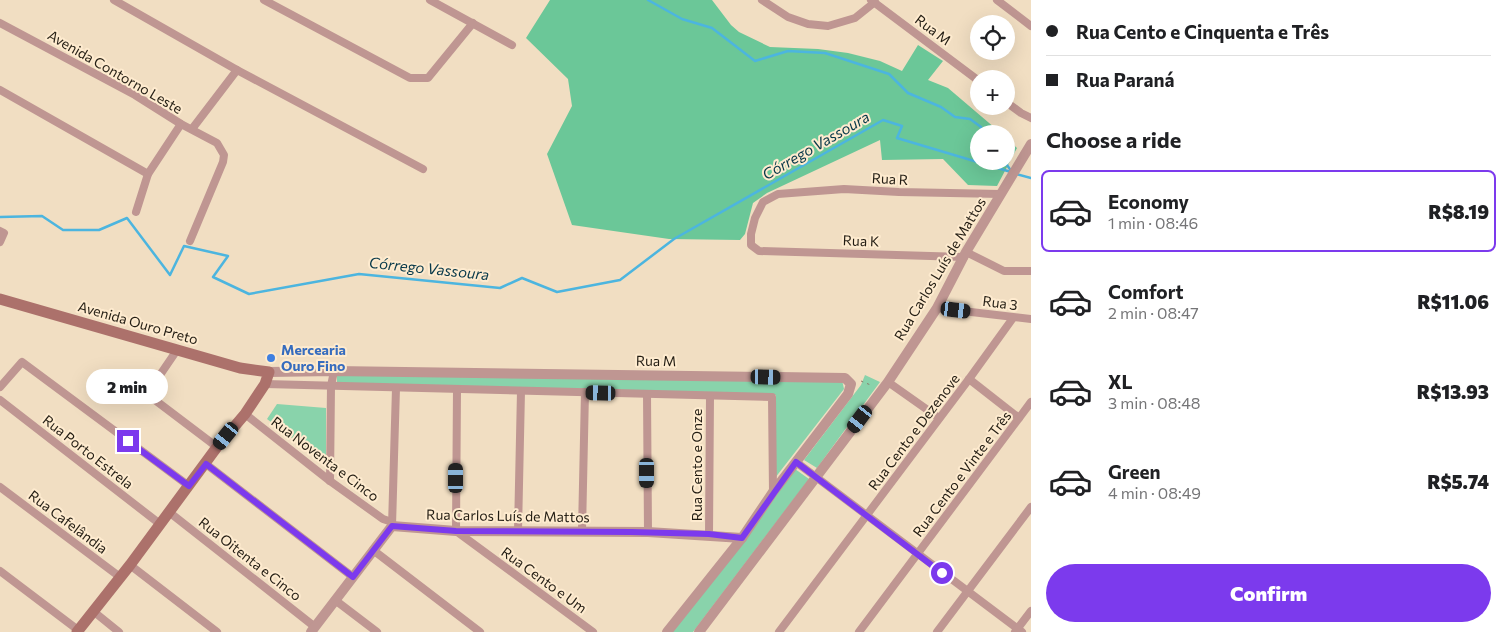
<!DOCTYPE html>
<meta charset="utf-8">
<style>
:root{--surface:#fff;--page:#f6f6f6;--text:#202124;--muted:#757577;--line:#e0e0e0;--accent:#7c3aed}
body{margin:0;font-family:Commissioner,sans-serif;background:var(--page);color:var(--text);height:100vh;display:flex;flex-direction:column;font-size:19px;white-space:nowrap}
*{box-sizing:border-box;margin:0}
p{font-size:16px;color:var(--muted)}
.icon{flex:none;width:28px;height:28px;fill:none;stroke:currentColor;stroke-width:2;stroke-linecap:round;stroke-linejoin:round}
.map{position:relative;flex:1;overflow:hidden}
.side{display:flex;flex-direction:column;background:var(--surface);width:475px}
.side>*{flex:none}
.banner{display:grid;align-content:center;height:110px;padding:0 15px;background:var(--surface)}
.controls{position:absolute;left:970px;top:15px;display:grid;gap:10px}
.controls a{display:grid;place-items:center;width:45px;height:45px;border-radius:50%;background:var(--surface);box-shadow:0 5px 20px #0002;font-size:25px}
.end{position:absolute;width:22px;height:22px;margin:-11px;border:6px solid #7c3aed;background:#fff;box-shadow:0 0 0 2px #fff}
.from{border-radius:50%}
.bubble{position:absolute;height:35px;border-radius:18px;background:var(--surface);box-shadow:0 5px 20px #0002;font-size:16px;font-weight:800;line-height:35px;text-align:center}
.car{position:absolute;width:15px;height:30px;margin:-15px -8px;border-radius:6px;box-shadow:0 0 4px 1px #0007;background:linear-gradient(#222 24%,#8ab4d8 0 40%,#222 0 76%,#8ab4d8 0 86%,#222 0)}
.banner b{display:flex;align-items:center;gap:18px;height:48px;font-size:19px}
.banner b+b{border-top:1px solid var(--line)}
.banner i{width:12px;height:12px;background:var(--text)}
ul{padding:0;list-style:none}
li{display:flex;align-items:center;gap:15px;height:82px;margin:0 10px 8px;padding:0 5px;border:2px solid transparent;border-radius:8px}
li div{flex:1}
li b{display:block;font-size:19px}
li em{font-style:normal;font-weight:800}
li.selected{border-color:var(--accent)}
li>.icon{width:45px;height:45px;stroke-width:1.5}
h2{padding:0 15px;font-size:22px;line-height:60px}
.button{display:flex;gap:10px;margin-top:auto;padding:10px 15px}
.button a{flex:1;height:58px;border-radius:30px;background:var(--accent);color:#fff;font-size:20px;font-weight:800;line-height:58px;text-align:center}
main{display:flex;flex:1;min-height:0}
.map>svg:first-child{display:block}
.green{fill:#89d3ab}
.forest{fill:#6bc798}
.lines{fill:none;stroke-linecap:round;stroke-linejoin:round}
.stream{stroke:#4cb5df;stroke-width:2.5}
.path{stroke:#8b7e6b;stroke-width:1;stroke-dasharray:2.5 4;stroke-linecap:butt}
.minor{stroke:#bf9692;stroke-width:8}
.tertiary{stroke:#bf9692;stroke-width:10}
.secondary{stroke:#ac716b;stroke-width:11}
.route{stroke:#7c3aed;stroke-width:6}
.shop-dot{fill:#3f7fe0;stroke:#feebcf;stroke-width:2}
.labels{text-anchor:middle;stroke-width:4;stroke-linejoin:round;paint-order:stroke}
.street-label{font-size:14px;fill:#221c12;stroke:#feebcf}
.shop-label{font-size:14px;font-weight:bold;fill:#366cbe;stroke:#feebcf;text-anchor:start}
.water-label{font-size:15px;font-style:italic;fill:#073849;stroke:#feebcf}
</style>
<main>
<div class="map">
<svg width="1031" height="632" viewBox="0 0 1031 632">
<rect width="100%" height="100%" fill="#f1dec2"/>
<g class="green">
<polygon points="337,374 842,380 844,389 775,478 776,395 337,386"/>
<polygon points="865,375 880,382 817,468 804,460 861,385"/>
<polygon points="277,404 326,408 326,464 267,419"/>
<polygon points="795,469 809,479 693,632 672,632"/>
</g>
<polygon class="forest" points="550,0 712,0 731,25 739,32 770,47 818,49 848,53 880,61 902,71 918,45 943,61 928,80 948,88 1002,134 979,134 979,161 1006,161 1006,138 1017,148 997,186 968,185 943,159 882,160 880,140 767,193 753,203 745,234 740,240 669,239 572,225 547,154 572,106 568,79 526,38"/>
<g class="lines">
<g class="stream">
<polyline points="648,0 682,19 712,28 755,61 788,51 825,53 889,74 908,93 941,107 955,117 970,119 981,127 982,134"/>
<polyline points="1004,161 1012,172"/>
<polyline points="1016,174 1031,178"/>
<polyline points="0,217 42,216 63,230 99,230 127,218 170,275 184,246 228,256 213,277 249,294 359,274 500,288 522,278 557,292 620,280 674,239 883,120 902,126 897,138 1011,172"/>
</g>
<polyline class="path" points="861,381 873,386"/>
<g class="minor">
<polyline points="114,0 237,70 423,169"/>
<polyline points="264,0 410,78 428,78 473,23"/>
<polyline points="430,0 512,45"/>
<polyline points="762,0 788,17 808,24 828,26 855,18 875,2"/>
<polyline points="871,0 979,81"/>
<polyline points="997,0 1031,26"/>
<polyline points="0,23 135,95 181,124 217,143 224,155 223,162 190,241"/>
<polyline points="0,90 148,174"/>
<polyline points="1006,102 1021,113 1031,118"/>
<polyline points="192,129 237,70"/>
<polyline points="136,212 148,174 181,124"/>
<polyline points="0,231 4,233 0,242"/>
<polyline points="966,252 1004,271 1031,271"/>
<polyline points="964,257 759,251 751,245 751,234 755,218 763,202 778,194 844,189 899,192 1001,194"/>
<polyline points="937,308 1031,319"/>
<polyline points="177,350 147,394 217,447"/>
<polyline points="969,379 1019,418"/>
<polyline points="888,382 939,418"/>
<polyline points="265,384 772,397 773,492"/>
<polyline points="0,387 22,362 189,486"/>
<polyline points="457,389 456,531 593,632"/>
<polyline points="647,394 648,532"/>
<polyline points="0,400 160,524"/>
<polyline points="245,414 330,481 383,519 392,522"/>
<polyline points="796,462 1022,632"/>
<polyline points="206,464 353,577"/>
<polyline points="330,481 331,386 334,371"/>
<polyline points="0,487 120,577"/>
<polyline points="169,512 315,627"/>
<polyline points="392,526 396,388"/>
<polyline points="518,531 521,391"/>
<polyline points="582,531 585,392"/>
<polyline points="709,534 710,396"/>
<polyline points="373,550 480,632"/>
<polyline points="130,565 217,632"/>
<polyline points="0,571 78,630"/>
<polyline points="335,600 377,632"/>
<polyline points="93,611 119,632"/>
<polyline points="779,632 969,379 1013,318"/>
<polyline points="859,632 1031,402"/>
<polyline points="937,632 1031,507"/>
<polyline points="1015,632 1031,611"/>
</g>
<g class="tertiary">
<polyline points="269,372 334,371 845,378 851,384 848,394 773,492 742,538 667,632"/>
<polyline points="311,632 392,526 456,531 648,532 742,538"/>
<polyline points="699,632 888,382 937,308 966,252 1031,144"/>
</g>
<polyline class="secondary" points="0,299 240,368 269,372 265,384 245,414 217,447 130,565 77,632"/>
</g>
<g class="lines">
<polyline class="route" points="128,441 189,486 206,464 353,577 392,526 456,531 631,532 709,534 742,538 796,462 942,573"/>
</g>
<circle class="shop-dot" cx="271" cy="358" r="5"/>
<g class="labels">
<g class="street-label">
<text transform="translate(933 30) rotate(37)" y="5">Rua M</text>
<text transform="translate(115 72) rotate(30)" y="5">Avenida Contorno Leste</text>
<text transform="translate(890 179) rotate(3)" y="5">Rua R</text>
<text transform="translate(861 241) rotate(2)" y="5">Rua K</text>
<text transform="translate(940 269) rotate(-59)" y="5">Rua Carlos Luís de Mattos</text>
<text transform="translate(1000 303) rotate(7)" y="5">Rua 3</text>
<text transform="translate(138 323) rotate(16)" y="5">Avenida Ouro Preto</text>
<text transform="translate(656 361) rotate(1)" y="5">Rua M</text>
<text transform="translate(914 432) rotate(-53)" y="5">Rua Cento e Dezenove</text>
<text transform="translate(88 452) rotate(38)" y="5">Rua Porto Estrela</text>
<text transform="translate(325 459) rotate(37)" y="5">Rua Noventa e Cinco</text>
<text transform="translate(697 465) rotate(-90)" y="5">Rua Cento e Onze</text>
<text transform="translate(962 474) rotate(-53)" y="5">Rua Cento e Vinte e Três</text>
<text transform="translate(508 516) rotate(1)" y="5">Rua Carlos Luís de Mattos</text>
<text transform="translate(68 522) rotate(37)" y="5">Rua Cafelândia</text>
<text transform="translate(250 559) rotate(38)" y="5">Rua Oitenta e Cinco</text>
<text transform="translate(544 580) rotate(36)" y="5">Rua Cento e Um</text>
</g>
<g class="shop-label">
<text x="281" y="355">Mercearia<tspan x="281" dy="16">Ouro Fino</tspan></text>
</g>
<g class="water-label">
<text transform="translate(816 146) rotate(-30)" y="5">Córrego Vassoura</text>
<text transform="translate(429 269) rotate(6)" y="5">Córrego Vassoura</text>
</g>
</g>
</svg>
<div class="controls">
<a><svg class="icon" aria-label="locate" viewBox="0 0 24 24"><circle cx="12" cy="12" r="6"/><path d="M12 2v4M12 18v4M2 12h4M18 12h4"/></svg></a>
<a>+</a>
<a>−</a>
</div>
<i class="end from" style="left:942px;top:573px"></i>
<i class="end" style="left:128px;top:441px"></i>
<div class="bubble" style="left:86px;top:369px;width:82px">2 min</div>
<i class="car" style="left:956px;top:310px;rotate:97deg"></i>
<i class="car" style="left:766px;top:377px;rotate:91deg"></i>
<i class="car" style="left:601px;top:393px;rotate:271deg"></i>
<i class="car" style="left:860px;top:419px;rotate:217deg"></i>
<i class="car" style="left:226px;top:436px;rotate:219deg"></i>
<i class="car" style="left:647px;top:473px;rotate:180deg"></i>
<i class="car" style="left:456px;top:478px;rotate:0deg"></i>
</div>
<section class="side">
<div class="banner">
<b><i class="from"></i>Rua Cento e Cinquenta e Três</b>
<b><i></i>Rua Paraná</b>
</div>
<h2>Choose a ride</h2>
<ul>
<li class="selected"><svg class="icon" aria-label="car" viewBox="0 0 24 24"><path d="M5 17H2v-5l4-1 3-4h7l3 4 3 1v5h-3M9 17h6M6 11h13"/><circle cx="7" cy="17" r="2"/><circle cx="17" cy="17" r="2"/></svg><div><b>Economy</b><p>1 min · 08:46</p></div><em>R$8.19</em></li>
<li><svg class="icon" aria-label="car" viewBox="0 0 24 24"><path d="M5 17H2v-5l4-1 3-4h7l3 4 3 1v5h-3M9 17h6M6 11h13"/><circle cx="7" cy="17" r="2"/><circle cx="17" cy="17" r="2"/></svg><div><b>Comfort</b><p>2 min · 08:47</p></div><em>R$11.06</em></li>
<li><svg class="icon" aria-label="car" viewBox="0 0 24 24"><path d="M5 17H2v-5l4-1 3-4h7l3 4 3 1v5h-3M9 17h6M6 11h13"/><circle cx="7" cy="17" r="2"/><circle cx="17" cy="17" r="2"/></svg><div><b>XL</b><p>3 min · 08:48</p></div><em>R$13.93</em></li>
<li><svg class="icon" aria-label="car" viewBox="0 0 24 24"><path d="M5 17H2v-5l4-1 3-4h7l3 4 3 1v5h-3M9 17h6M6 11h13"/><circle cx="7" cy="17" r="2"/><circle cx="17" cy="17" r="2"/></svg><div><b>Green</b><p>4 min · 08:49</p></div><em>R$5.74</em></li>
</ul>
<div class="button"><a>Confirm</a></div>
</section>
</main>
